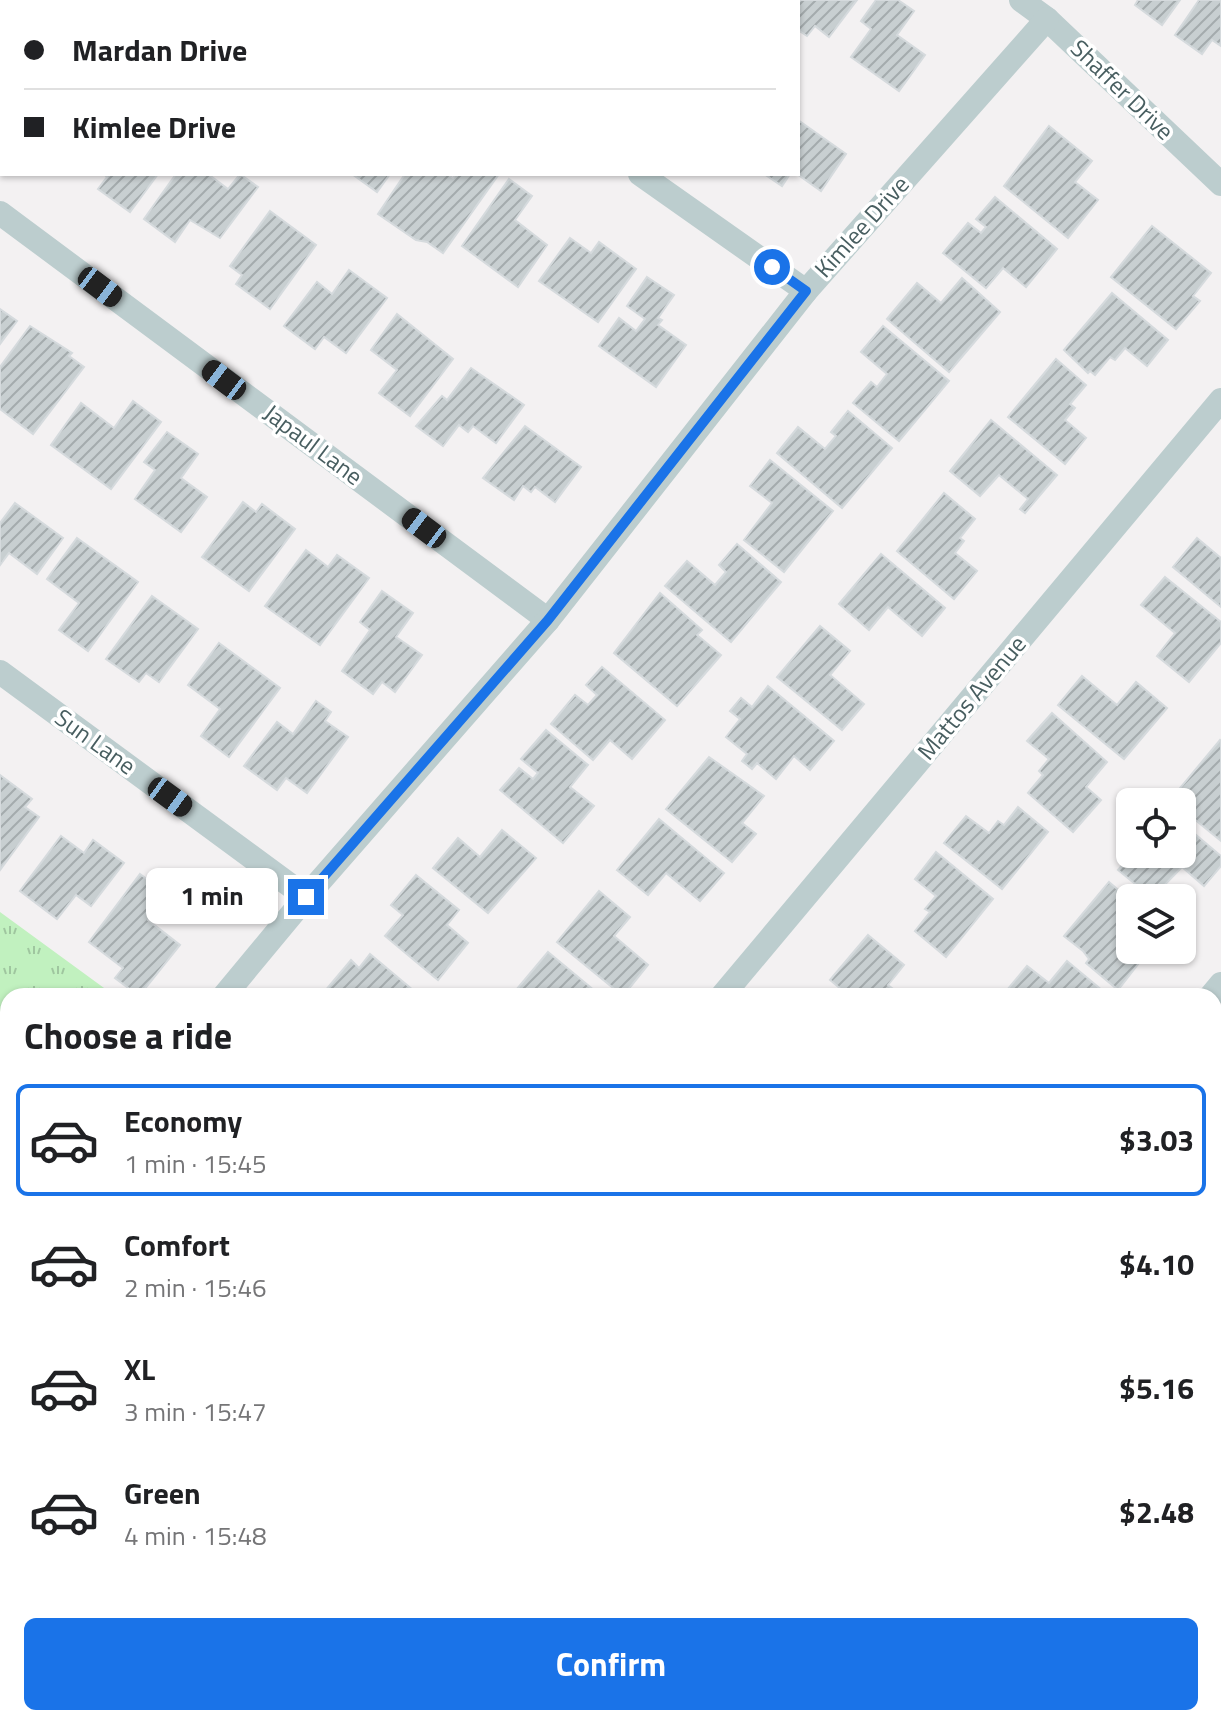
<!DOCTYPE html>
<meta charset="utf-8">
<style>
:root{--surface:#fff;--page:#f2f2f2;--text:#202124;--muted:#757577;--line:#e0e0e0;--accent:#1a73e8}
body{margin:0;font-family:"Titillium Web",sans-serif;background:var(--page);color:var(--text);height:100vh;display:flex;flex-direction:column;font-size:30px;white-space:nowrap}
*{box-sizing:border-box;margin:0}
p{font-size:26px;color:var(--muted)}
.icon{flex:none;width:44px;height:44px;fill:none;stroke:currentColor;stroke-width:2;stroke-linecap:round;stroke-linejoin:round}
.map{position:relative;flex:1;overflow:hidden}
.side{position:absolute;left:0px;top:988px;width:1222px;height:738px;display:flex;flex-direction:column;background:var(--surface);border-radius:24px 24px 0 0;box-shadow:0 2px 6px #0004}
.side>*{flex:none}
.banner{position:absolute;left:0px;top:0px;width:800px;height:176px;box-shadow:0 2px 6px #0004;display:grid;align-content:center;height:176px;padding:0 24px;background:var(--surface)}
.controls{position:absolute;left:1116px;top:788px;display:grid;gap:16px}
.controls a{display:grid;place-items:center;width:80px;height:80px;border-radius:12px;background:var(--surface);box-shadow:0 2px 6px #0004;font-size:40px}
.end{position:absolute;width:36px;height:36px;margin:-18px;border:10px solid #1a73e8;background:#fff;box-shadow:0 0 0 4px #fff}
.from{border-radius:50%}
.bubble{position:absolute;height:56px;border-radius:12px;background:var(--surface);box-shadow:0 2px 6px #0004;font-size:26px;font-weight:700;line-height:56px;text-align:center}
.car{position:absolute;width:24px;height:48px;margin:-24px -12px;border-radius:10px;box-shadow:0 0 6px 2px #0007;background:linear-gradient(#222 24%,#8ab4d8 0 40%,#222 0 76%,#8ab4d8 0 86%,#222 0)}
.banner b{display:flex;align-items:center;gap:28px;height:76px;font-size:30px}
.banner b+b{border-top:2px solid var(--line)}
.banner i{width:20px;height:20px;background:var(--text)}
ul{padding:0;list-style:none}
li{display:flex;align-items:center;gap:24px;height:112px;margin:0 16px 12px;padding:0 8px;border:4px solid transparent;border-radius:12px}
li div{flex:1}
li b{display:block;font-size:30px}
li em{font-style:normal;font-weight:700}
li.on{border-color:var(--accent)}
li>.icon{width:72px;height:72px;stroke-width:1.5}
h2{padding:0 24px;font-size:36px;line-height:96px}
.action{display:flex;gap:16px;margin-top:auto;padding:16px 24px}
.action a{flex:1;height:92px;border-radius:12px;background:var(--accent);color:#fff;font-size:32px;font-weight:700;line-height:92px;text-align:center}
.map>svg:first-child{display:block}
.grass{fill:url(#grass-tufts)}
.park{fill:#c1f1bf}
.building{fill:url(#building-hatch);stroke:#d5dadd;stroke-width:2}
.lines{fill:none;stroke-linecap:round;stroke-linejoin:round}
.service{stroke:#bccdce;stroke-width:12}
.minor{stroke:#bccdce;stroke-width:24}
.route{stroke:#1a73e8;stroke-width:10}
.labels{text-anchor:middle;stroke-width:7;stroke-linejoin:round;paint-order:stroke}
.street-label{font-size:24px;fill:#485e60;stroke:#fff}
</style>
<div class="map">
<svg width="1221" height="1725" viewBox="0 0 1221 1725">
<defs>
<pattern id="grass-tufts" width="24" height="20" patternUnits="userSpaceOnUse" patternTransform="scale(2)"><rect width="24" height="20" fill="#c1f1bf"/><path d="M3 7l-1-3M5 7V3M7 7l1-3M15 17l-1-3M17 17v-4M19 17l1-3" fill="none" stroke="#9fc69f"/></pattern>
<pattern id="building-hatch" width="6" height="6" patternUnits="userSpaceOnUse" patternTransform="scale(2)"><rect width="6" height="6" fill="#c8cfd1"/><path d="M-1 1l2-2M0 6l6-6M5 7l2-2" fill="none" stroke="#a4abad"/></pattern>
</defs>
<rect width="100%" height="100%" fill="#f3f1f2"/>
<g class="grass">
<polygon points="0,912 115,996 8,996 8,1155 0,1148"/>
<polygon points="1221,1608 1221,1725 645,1725 651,1718 1214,1718 1214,1616"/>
</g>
<g class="park">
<polygon points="1218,1101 1221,1368 1214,1376 1214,1106"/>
<polygon points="1221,1391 1221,1478 1214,1472 1214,1400"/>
<polygon points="1214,1487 1221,1493 1221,1584 1217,1588 1214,1585"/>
<polygon points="778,1718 1057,1718 1068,1725 778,1725"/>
</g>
<g class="building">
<polygon points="117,0 198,0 116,2"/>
<polygon points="568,0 636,0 634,2"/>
<polygon points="774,0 857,0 829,37 815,26 807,36 798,30 798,2"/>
<polygon points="876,0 898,0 914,11 897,35 925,55 899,91 851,57 871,29 861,21"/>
<polygon points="1138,0 1180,0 1162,25 1135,5"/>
<polygon points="1199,0 1221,0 1221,46 1212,40 1202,54 1175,35"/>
<polygon points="0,15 2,16 0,99"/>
<polygon points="798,120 846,154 821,191 797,174"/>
<polygon points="1049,126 1092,161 1075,182 1098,200 1068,238 1004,186"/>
<polygon points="104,174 158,174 130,212 98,189 107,177"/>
<polygon points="176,174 208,174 228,189 240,174 258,187 220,238 190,220 175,242 144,219"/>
<polygon points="352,174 390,174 377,192"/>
<polygon points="405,174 447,174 453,178 456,174 499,174 443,253 427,242 416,240 378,214"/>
<polygon points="764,174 790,174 782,186"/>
<polygon points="509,179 532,196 515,220 547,245 518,287 462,246"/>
<polygon points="995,197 1057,249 1026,287 1003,268 986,288 943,253 968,223 981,233 986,227 976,219"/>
<polygon points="270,211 316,245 270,309 236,284 242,275 230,266"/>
<polygon points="1152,226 1211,273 1193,296 1200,301 1176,329 1111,277"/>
<polygon points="570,238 591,253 599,242 636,269 598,322 539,281"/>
<polygon points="349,270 387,298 346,353 324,337 315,349 284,326 317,282 332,294"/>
<polygon points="647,277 674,295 658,318 662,320 658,325 686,345 656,387 599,346 619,318 636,331 645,319 627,306"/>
<polygon points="962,278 1000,312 949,372 887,319 917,283 941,303"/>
<polygon points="1112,293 1168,340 1147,366 1125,348 1115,360 1110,357 1095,375 1090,371 1088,373 1064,350"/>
<polygon points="0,309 17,321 0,344"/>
<polygon points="397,314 453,359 410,416 379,393 397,370 371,350"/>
<polygon points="30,326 72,353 69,356 84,367 33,434 0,409 0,367"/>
<polygon points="883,326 949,381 899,441 853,403 871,382 877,387 887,374 861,352"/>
<polygon points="1056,359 1086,385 1070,404 1075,408 1065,420 1086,438 1065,464 1008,417"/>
<polygon points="471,368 524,405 496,443 473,426 468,432 459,425 443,446 416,426 442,396 447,400"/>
<polygon points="133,401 161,422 111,489 51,445 81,403 114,428"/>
<polygon points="848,411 892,448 842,508 777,453 798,427 825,449 836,436 831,432"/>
<polygon points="991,420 1057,475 1025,513 1020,509 1028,499 999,475 980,496 950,471"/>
<polygon points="525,426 581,467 555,502 535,487 531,492 523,486 514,500 483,478"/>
<polygon points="167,432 198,454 181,478 207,497 181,532 135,499 155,470 144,462"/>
<polygon points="770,460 833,511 784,572 744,540 772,503 750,486"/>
<polygon points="944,493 975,519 960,538 964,541 955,553 977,571 954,599 897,551"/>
<polygon points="243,502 256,512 262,504 295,529 249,591 202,557"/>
<polygon points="15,503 63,538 37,574 9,553 0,565 0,523"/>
<polygon points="77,538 138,582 88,651 59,630 79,603 47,579"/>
<polygon points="1197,538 1221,558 1221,607 1173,567"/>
<polygon points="737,544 781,582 731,642 665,586 687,561 715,585 726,572 719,565"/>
<polygon points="306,550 328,567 337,555 369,578 320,645 265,606"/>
<polygon points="881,554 945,608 922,636 888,607 869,630 839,604"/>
<polygon points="1165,577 1221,622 1221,643 1189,682 1157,656 1175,633 1141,605"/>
<polygon points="382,591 413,613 396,637 422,655 395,692 382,682 373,694 342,671 370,630 360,622"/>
<polygon points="660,593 702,630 697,635 721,655 677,706 614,653"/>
<polygon points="152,596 198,629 159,682 146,673 139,682 106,659"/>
<polygon points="820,626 850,651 830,675 864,704 842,730 777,677"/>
<polygon points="219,643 280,688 229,757 201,736 220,709 188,685"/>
<polygon points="602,667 665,720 632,759 610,740 593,760 551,724 575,695 588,705 597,695 586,685"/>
<polygon points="1082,676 1117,705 1136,682 1167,708 1124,759 1058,705"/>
<polygon points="768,686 834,741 810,770 794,756 776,779 757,763 752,769 742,761 747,754 726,737 740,719 730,711 741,698 752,707"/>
<polygon points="316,701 331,712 325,721 348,737 307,793 286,778 277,790 244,766 277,722 293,734"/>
<polygon points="1052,713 1107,762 1086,787 1101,800 1073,832 1028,793 1043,775 1039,771 1049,759 1027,741"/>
<polygon points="546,730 588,765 570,787 594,806 563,843 500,790 519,768 533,779 538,773 521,759"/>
<polygon points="1220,740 1221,741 1221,841 1182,809 1182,802 1171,799"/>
<polygon points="709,757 764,796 742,823 756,834 732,862 666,809"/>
<polygon points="0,775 32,799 25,807 39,817 0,870"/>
<polygon points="1018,807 1048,832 1002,889 944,843 966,816 989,833 998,821 1004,825"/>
<polygon points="659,819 724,873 700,901 666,873 648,895 617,870"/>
<polygon points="1182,823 1221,856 1221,866 1204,886 1182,867 1152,898 1118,870 1132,854 1182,854"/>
<polygon points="502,830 536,858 488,913 433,868 458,838 480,857"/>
<polygon points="61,836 84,853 93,840 124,863 91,906 76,895 57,919 20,891"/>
<polygon points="936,852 993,899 946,957 915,931 930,912 925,909 936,896 915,879"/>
<polygon points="140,874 167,894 148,920 180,945 139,996 115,978 123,968 89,942"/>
<polygon points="416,875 459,910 447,925 468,943 438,980 385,936 403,915 391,905"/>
<polygon points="1109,882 1130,900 1130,929 1117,945 1139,963 1118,990 1086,963 1089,959 1083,951 1064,936"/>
<polygon points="599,891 630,917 614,936 648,965 623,996 557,942"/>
<polygon points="868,935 904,965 888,985 902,996 849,996 830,980"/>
<polygon points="548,952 601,996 511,996"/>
<polygon points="370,954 420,996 329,996 324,992 351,960 359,968"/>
<polygon points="1067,961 1109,996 1002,996 1027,966 1049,983"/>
<polygon points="8,1367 8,1397 0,1391 0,1377"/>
<polygon points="0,1415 8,1421 2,1435 8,1441 8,1484 0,1494"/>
<polygon points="269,1718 287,1718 289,1720 276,1725"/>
<polygon points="313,1718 364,1718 357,1725 308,1725"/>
</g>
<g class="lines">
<polyline class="service" points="1214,1024 1221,1028"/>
<g class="minor">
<polyline points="394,0 397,2"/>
<polyline points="1021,0 1047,19 1221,184"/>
<polyline points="640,174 806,291"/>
<polyline points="0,213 548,620"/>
<polyline points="0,672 306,897"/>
<polyline points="224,996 306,897 548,620 806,291 1047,19"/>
<polyline points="722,996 1221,400"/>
<polyline points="1211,996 1221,984"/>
<polyline points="0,1261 8,1252"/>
<polyline points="477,1718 484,1725"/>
<polyline points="110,1725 116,1718"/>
<polyline points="603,1725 608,1718"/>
</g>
</g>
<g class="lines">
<polyline class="route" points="306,897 548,620 806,291 772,267"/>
</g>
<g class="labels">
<g class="street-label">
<text transform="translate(1122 90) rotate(44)" y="8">Shaffer Drive</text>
<text transform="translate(862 227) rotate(-48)" y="8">Kimlee Drive</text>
<text transform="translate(313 445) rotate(37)" y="8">Japaul Lane</text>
<text transform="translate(972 698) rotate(-50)" y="8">Mattos Avenue</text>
<text transform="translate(95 742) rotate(36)" y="8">Sun Lane</text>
</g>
</g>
</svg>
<div class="controls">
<a><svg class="icon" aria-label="locate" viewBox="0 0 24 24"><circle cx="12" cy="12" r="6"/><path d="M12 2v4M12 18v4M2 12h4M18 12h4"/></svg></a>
<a><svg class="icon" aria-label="layers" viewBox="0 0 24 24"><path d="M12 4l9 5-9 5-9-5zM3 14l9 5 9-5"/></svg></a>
</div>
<i class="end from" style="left:772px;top:267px"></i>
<i class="end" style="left:306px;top:897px"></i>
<div class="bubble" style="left:146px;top:868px;width:132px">1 min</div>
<i class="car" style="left:100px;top:287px;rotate:127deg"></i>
<i class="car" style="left:224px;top:380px;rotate:307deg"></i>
<i class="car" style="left:424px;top:528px;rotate:307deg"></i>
<i class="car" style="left:170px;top:797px;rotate:126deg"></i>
<div class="banner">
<b><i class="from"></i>Mardan Drive</b>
<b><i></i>Kimlee Drive</b>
</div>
<section class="side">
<h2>Choose a ride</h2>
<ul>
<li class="on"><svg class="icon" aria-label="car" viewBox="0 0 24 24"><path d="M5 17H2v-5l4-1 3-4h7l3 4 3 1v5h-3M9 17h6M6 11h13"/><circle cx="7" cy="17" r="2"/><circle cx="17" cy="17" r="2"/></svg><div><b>Economy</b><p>1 min · 15:45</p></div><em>$3.03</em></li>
<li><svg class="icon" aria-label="car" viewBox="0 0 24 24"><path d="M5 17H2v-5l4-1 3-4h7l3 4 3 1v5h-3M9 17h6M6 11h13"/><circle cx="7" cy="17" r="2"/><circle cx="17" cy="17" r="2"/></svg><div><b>Comfort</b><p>2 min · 15:46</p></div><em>$4.10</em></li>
<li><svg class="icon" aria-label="car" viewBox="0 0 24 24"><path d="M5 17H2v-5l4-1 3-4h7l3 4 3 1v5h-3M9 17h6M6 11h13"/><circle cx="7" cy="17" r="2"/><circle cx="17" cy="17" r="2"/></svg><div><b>XL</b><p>3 min · 15:47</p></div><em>$5.16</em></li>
<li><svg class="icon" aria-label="car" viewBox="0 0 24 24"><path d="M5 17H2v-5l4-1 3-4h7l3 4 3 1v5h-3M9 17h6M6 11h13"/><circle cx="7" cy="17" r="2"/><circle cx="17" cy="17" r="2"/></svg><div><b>Green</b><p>4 min · 15:48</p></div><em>$2.48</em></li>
</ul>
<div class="action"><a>Confirm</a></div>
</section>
</div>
